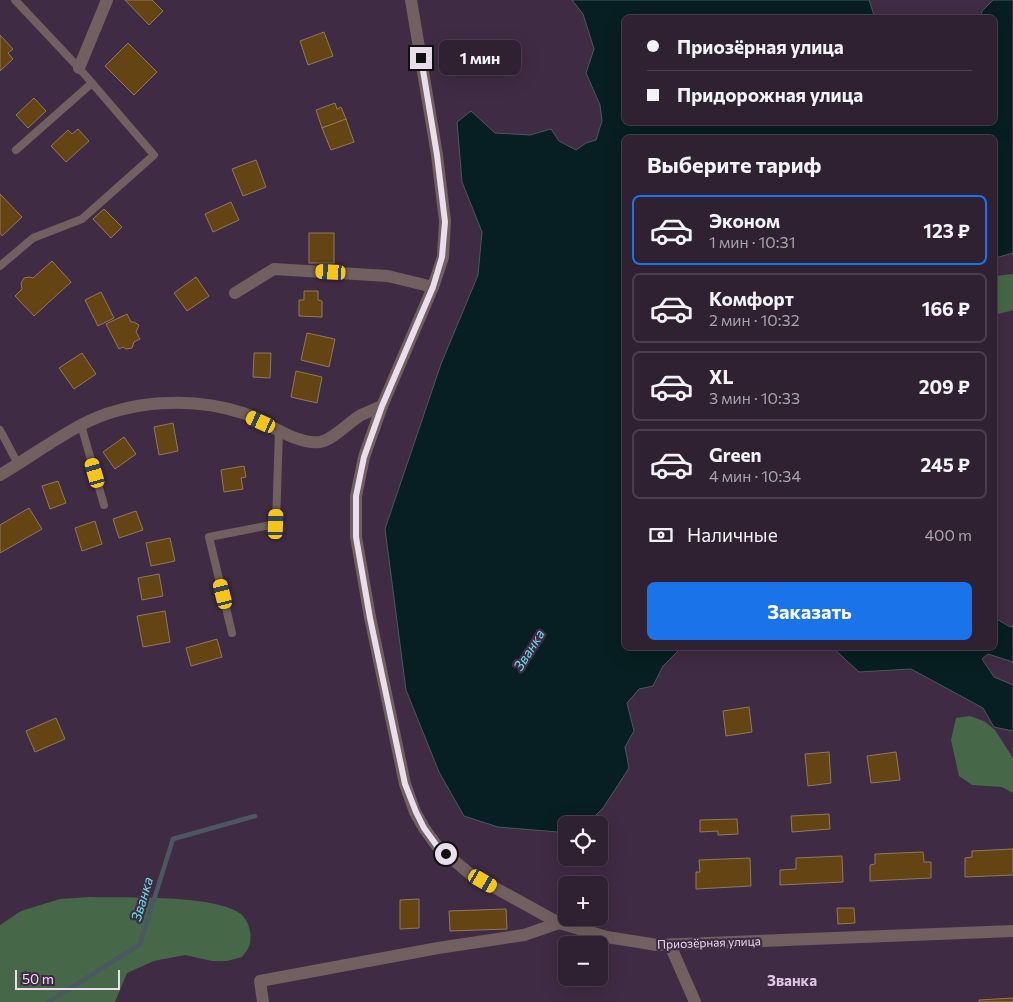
<!DOCTYPE html>
<html lang="ru">
<meta charset="utf-8">
<style>
:root{--surface:#2f2032;--page:#3b2d3e;--text:#f1f3f6;--muted:#a7a3ac;--line:#4a3e4d;--accent:#1a73e8}
body{margin:0;font-family:Commissioner,sans-serif;background:var(--page);color:var(--text);height:100vh;display:flex;flex-direction:column;font-size:19px;white-space:nowrap}
*{box-sizing:border-box;margin:0}
p{font-size:16px;color:var(--muted)}
.icon{flex:none;width:28px;height:28px;fill:none;stroke:currentColor;stroke-width:2;stroke-linecap:round;stroke-linejoin:round}
.map{position:relative;flex:1;overflow:hidden}
.panel{position:absolute;left:622px;top:135px;width:375px;height:515px;display:flex;flex-direction:column;background:var(--surface);border-radius:8px;box-shadow:0 5px 20px #0002,0 0 0 1px var(--line)}
.panel>*{flex:none}
.banner{position:absolute;left:622px;top:15px;width:375px;height:110px;border-radius:8px;box-shadow:0 5px 20px #0002,0 0 0 1px var(--line);display:grid;align-content:center;height:110px;padding:0 25px;background:var(--surface)}
.tools{position:absolute;left:558px;top:816px;display:grid;gap:10px}
.tools a{display:grid;place-items:center;width:50px;height:50px;border-radius:8px;background:var(--surface);box-shadow:0 5px 20px #0002,0 0 0 1px var(--line);font-size:25px}
.scale{position:absolute;left:15px;bottom:12px;width:105px;box-sizing:border-box;padding-left:5px;border:2px solid #eaddec;border-top:0;font-size:14px;line-height:18px;white-space:nowrap;color:#eaddec;-webkit-text-stroke:4px #3f2b43;paint-order:stroke}
.end{position:absolute;width:22px;height:22px;margin:-11px;border:6px solid #eaddec;background:#111;box-shadow:0 0 0 2px #111}
.from{border-radius:50%}
.bubble{position:absolute;height:35px;border-radius:8px;background:var(--surface);box-shadow:0 5px 20px #0002,0 0 0 1px var(--line);font-size:16px;font-weight:700;line-height:35px;text-align:center}
.car{position:absolute;width:15px;height:30px;margin:-15px -8px;border-radius:6px;box-shadow:0 0 4px 1px #0007;background:linear-gradient(#f5c518 24%,#345 0 40%,#f5c518 0 76%,#345 0 86%,#f5c518 0)}
.banner b{display:flex;align-items:center;gap:18px;height:48px;font-size:19px}
.banner b+b{border-top:1px solid var(--line)}
.banner i{width:12px;height:12px;background:var(--text)}
ul{padding:0;list-style:none}
li{display:flex;align-items:center;gap:15px;height:70px;margin:0 10px 8px;padding:0 15px;border:2px solid var(--line);border-radius:8px}
li div{flex:1}
li b{display:block;font-size:19px}
li em{font-style:normal;font-weight:700}
li.on{border-color:var(--accent)}
li>.icon{width:45px;height:45px;stroke-width:1.5}
h2{padding:0 25px;font-size:22px;line-height:60px}
.pay{display:flex;align-items:center;gap:12px;height:55px;padding:0 25px;font-size:19px}
.pay p{margin-inline-start:auto}
.action{display:flex;gap:10px;margin-top:auto;padding:10px 25px}
.action a{flex:1;height:58px;border-radius:8px;background:var(--accent);color:#fff;font-size:20px;font-weight:700;line-height:58px;text-align:center}
.map>svg:first-child{display:block}
.green{fill:#466748}
.water{fill:#071f22;stroke:#4b585f}
.lines{fill:none;stroke-linecap:round;stroke-linejoin:round}
.stream{stroke:#4b585f;stroke-width:4.5}
.building{fill:#634412;stroke:#8f7a5d}
.service{stroke:#71605f;stroke-width:8}
.minor{stroke:#71605f;stroke-width:12}
.route{stroke:#eaddec;stroke-width:6}
.labels{text-anchor:middle;stroke-width:4.5;stroke-linejoin:round;paint-order:stroke}
.street-label{font-size:12px;fill:#eaddec;stroke:#3f2b43}
.water-label{font-size:14px;font-style:italic;fill:#68deea;stroke:#3f2b43}
.quarter-label{font-size:15px;font-weight:bold;fill:#ddc5e3;stroke:#3f2b43}
</style>
<div class="map">
<svg width="1013" height="1002" viewBox="0 0 1013 1002">
<rect width="100%" height="100%" fill="#3f2b43"/>
<g class="green">
<polygon points="1013,274 1013,310 995,315 995,276"/>
<polygon points="970,716 984,721 995,730 1013,758 1013,793 1002,787 972,785 959,776 951,740 956,718"/>
<path d="M 89,897 C 123,898 218,894 242,915 C 249,922 252,934 250,944 C 249,948 245,953 242,957 L 227,961 L 212,961 L 185,955 L 154,961 L 127,973 L 115,1002 L 0,1002 L 0,925 L 21,911 L 60,899 Z"/>
</g>
<g class="water">
<polygon points="572,0 869,0 875,18 625,18 625,122 995,122 995,18 981,17 982,11 993,0 1013,0 1013,253 995,258 995,138 625,138 625,648 681,648 663,666 653,686 639,689 627,703 634,731 625,747 629,768 603,808 586,825 566,825 566,830 558,832 498,827 464,816 439,772 406,690 385,529 441,364 478,275 482,232 462,182 457,122 471,111 495,133 530,135 551,129 559,141 576,150 586,143 596,140 602,121 600,105 586,73 594,49 583,14"/>
<polygon points="995,618 1010,627 1013,626 1013,662 988,654 982,659 994,677 1013,685 1013,731 994,727 983,708 911,669 859,672 833,648 995,648"/>
</g>
<g class="lines">
<polyline class="stream" points="49,1002 140,944 173,839 255,816"/>
</g>
<g class="building">
<polygon points="125,0 152,0 163,11 149,25"/>
<polygon points="324,32 333,56 308,65 300,41"/>
<polygon points="0,35 13,49 8,53 13,59 0,71"/>
<polygon points="128,43 157,72 134,95 105,66"/>
<polygon points="34,98 46,111 28,128 16,115"/>
<polygon points="335,103 337,109 341,107 346,119 322,128 316,110"/>
<polygon points="346,119 354,142 331,150 322,128"/>
<polygon points="78,129 89,141 66,162 51,146 68,130 72,134"/>
<polygon points="256,160 266,187 243,196 232,169"/>
<polygon points="0,194 22,217 2,236 0,233"/>
<polygon points="231,202 239,220 213,232 205,214"/>
<polygon points="104,209 122,227 111,238 93,219"/>
<rect x="309" y="233" width="25" height="30"/>
<polygon points="52,261 71,282 34,316 15,296 22,289 21,283 24,278 30,277 33,278"/>
<polygon points="196,277 209,296 187,311 174,293"/>
<polygon points="304,291 318,291 318,300 322,301 322,317 299,316 299,300 304,300"/>
<polygon points="101,292 114,318 98,326 85,300"/>
<polygon points="127,314 131,322 134,322 139,325 136,332 140,339 134,342 132,348 126,349 123,347 119,349 106,324"/>
<polygon points="307,333 335,339 329,367 301,360"/>
<polygon points="82,353 96,374 74,389 59,368"/>
<polygon points="254,353 271,353 270,378 253,377"/>
<polygon points="296,371 322,377 317,403 291,397"/>
<polygon points="173,423 178,451 159,455 154,427"/>
<polygon points="124,437 136,454 115,469 103,452"/>
<polygon points="244,466 246,477 241,478 243,489 224,492 221,470"/>
<polygon points="58,481 66,503 50,509 42,486"/>
<polygon points="29,508 42,529 0,553 0,525"/>
<polygon points="136,511 143,530 119,538 113,519"/>
<polygon points="95,521 102,544 82,551 75,528"/>
<polygon points="170,538 175,561 151,566 146,543"/>
<polygon points="159,574 163,596 142,600 138,578"/>
<polygon points="165,611 170,642 143,647 137,616"/>
<polygon points="217,639 222,657 191,666 186,648"/>
<polygon points="749,707 752,732 726,736 723,711"/>
<polygon points="56,718 65,739 35,752 26,731"/>
<polygon points="829,752 831,783 808,786 805,754"/>
<polygon points="896,752 900,780 871,783 867,756"/>
<polygon points="829,814 830,829 792,832 791,816"/>
<polygon points="737,819 738,834 718,835 718,831 700,832 700,820"/>
<polygon points="1013,849 1013,875 965,877 965,858 972,857 972,851"/>
<polygon points="923,852 924,862 931,862 931,878 870,881 870,865 875,864 875,854"/>
<polygon points="842,856 843,882 780,885 780,870 796,869 796,858"/>
<polygon points="750,858 751,886 696,889 696,872 700,872 699,860"/>
<polygon points="419,899 419,928 400,929 400,900"/>
<polygon points="837,908 854,908 855,923 838,924"/>
<polygon points="506,909 507,929 450,931 449,911"/>
<polygon points="1013,998 1013,1002 979,1002 979,1000"/>
</g>
<g class="lines">
<g class="service">
<polyline points="16,150 92,83"/>
<polyline points="0,266 33,238 82,219 154,155 79,68 15,0"/>
<polyline points="81,425 104,505"/>
<polyline points="0,430 18,464"/>
<polyline points="232,633 209,537 276,524 279,430"/>
</g>
<g class="minor">
<polyline points="411,0 437,155 445,221 443,257 433,287 382,406 364,457 356,496 356,537 370,617 405,784 415,812 424,828 437,846 470,874 559,923 607,937 657,945 1013,931"/>
<polyline points="79,68 107,0"/>
<polyline points="235,293 274,269 388,276 433,287"/>
<path d="M 0,475 C 27,459 53,440 81,425 C 128,400 192,396 243,413 C 266,421 295,445 320,442 C 333,440 349,422 361,415 C 368,412 375,409 382,406"/>
<polyline points="670,945 695,1002"/>
<polyline points="263,1002 260,981 438,948 524,935 559,923"/>
</g>
</g>
<g class="lines">
<polyline class="route" points="421,58 437,155 445,222 442,257 433,287 382,406 364,457 356,496 356,537 370,618 405,784 416,812 424,828 437,846 446,854"/>
</g>
<g class="labels">
<g class="street-label">
<text transform="translate(709 943) rotate(-2)" y="4">Приозёрная улица</text>
</g>
<g class="water-label">
<text transform="translate(529 650) rotate(-58)" y="5">Званка</text>
<text transform="translate(142 899) rotate(-73)" y="5">Званка</text>
</g>
<g class="quarter-label">
<text x="792" y="986">Званка</text>
</g>
</g>
</svg>
<div class="tools">
<a><svg class="icon" aria-label="locate" viewBox="0 0 24 24"><circle cx="12" cy="12" r="6"/><path d="M12 2v4M12 18v4M2 12h4M18 12h4"/></svg></a>
<a>+</a>
<a>−</a>
</div>
<div class="scale">50 m</div>
<i class="end from" style="left:446px;top:854px"></i>
<i class="end" style="left:421px;top:58px"></i>
<div class="bubble" style="left:439px;top:40px;width:82px">1 мин</div>
<i class="car" style="left:331px;top:272px;rotate:273deg"></i>
<i class="car" style="left:261px;top:422px;rotate:295deg"></i>
<i class="car" style="left:95px;top:473px;rotate:344deg"></i>
<i class="car" style="left:276px;top:524px;rotate:2deg"></i>
<i class="car" style="left:223px;top:594px;rotate:346deg"></i>
<i class="car" style="left:483px;top:881px;rotate:120deg"></i>
<div class="banner">
<b><i class="from"></i>Приозёрная улица</b>
<b><i></i>Придорожная улица</b>
</div>
<section class="panel">
<h2>Выберите тариф</h2>
<ul>
<li class="on"><svg class="icon" aria-label="car" viewBox="0 0 24 24"><path d="M5 17H2v-5l4-1 3-4h7l3 4 3 1v5h-3M9 17h6M6 11h13"/><circle cx="7" cy="17" r="2"/><circle cx="17" cy="17" r="2"/></svg><div><b>Эконом</b><p>1 мин · 10:31</p></div><em>123 ₽</em></li>
<li><svg class="icon" aria-label="car" viewBox="0 0 24 24"><path d="M5 17H2v-5l4-1 3-4h7l3 4 3 1v5h-3M9 17h6M6 11h13"/><circle cx="7" cy="17" r="2"/><circle cx="17" cy="17" r="2"/></svg><div><b>Комфорт</b><p>2 мин · 10:32</p></div><em>166 ₽</em></li>
<li><svg class="icon" aria-label="car" viewBox="0 0 24 24"><path d="M5 17H2v-5l4-1 3-4h7l3 4 3 1v5h-3M9 17h6M6 11h13"/><circle cx="7" cy="17" r="2"/><circle cx="17" cy="17" r="2"/></svg><div><b>XL</b><p>3 мин · 10:33</p></div><em>209 ₽</em></li>
<li><svg class="icon" aria-label="car" viewBox="0 0 24 24"><path d="M5 17H2v-5l4-1 3-4h7l3 4 3 1v5h-3M9 17h6M6 11h13"/><circle cx="7" cy="17" r="2"/><circle cx="17" cy="17" r="2"/></svg><div><b>Green</b><p>4 мин · 10:34</p></div><em>245 ₽</em></li>
</ul>
<div class="pay"><svg class="icon" aria-label="cash" viewBox="0 0 24 24"><path d="M3 7h18v10H3z"/><circle cx="12" cy="12" r="2"/></svg>Наличные<p>400 m</p></div>
<div class="action"><a>Заказать</a></div>
</section>
</div>
